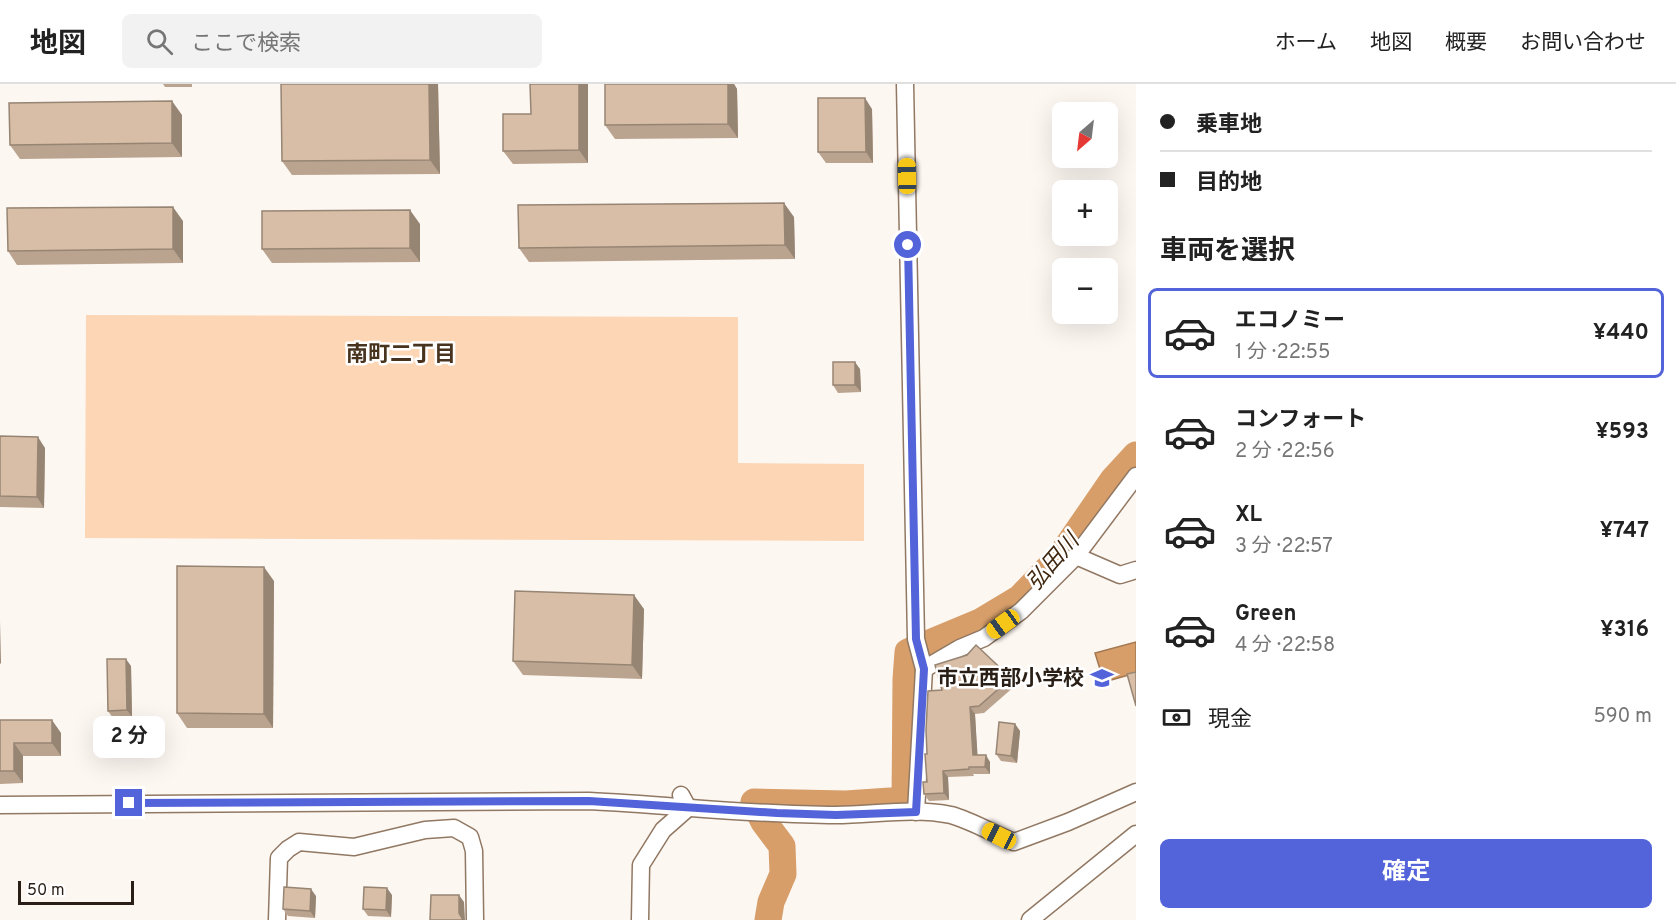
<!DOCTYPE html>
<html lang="ja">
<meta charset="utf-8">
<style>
:root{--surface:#fff;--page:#f2f2f2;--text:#222;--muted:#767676;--line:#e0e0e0;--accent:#5363d9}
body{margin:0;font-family:Overpass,"Noto Sans JP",sans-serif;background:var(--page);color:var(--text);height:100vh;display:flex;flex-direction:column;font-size:22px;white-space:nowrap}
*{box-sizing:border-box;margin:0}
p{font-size:20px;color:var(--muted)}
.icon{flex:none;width:33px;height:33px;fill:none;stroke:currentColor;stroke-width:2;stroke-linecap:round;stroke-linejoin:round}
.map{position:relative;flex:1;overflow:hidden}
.panel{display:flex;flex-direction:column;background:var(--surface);width:540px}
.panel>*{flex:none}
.banner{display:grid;align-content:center;height:132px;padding:0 24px;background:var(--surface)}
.needle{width:39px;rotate:208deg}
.controls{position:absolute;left:1052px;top:18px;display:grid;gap:12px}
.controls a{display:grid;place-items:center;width:66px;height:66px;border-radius:9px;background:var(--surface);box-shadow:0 6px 24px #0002;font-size:30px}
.scale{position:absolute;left:18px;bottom:15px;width:116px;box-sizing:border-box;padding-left:6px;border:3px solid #291f16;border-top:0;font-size:16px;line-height:21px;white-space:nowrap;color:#291f16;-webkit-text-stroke:4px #fff;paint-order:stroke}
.end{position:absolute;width:27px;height:27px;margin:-14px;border:8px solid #5363d9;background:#fff;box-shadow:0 0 0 3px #fff}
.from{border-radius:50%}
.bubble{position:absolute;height:42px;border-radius:9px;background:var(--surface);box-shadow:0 6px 24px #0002;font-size:20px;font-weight:700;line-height:42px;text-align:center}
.car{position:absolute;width:18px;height:36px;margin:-18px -9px;border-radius:8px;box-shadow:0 0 4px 2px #0007;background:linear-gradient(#f5c518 24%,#345 0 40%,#f5c518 0 76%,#345 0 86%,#f5c518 0)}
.banner b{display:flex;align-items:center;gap:21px;height:57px;font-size:22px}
.banner b+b{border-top:2px solid var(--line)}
.banner i{width:15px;height:15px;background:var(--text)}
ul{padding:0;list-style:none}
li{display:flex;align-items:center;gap:18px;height:90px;margin:0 12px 9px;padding:0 12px;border:3px solid transparent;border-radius:9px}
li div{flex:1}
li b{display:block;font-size:22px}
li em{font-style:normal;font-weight:700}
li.selected{border-color:var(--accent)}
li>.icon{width:54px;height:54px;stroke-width:1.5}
h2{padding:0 24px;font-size:27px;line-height:72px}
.pay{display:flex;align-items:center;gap:15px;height:66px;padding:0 24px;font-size:22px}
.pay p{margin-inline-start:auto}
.action{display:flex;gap:12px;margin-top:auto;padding:12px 24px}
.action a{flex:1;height:69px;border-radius:9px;background:var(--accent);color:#fff;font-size:24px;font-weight:700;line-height:69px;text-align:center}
header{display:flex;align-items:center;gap:36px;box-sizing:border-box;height:84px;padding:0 30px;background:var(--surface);border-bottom:2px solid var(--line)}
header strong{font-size:28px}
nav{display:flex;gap:33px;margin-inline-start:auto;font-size:21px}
.search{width:420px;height:54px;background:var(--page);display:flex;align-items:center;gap:15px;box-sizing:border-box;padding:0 21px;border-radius:9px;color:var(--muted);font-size:22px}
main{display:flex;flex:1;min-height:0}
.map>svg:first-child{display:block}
.green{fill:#fcd6b5}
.water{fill:#d79e69;stroke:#a37850;stroke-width:1.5}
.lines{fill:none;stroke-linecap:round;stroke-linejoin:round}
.river{stroke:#d79e69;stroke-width:27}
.street-casing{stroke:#917863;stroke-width:19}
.street{stroke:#fff;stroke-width:16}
.wall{fill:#baa38f}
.shaded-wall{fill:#978574}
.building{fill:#d8bea6;stroke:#978574;stroke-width:1.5}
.route{stroke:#5363d9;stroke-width:8}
.labels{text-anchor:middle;stroke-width:5;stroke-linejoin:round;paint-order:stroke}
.poi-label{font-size:21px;font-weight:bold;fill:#291f16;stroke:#fff;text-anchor:end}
.neighbourhood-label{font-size:22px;font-weight:bold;fill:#48331f;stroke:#fff}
.water-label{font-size:22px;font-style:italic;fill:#3f2710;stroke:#fff}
</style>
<header>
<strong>地図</strong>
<div class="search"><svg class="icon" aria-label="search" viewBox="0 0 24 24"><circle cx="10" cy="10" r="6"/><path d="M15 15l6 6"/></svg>ここで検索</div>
<nav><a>ホーム</a><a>地図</a><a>概要</a><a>お問い合わせ</a></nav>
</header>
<main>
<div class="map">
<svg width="1136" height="836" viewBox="0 0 1136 836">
<rect width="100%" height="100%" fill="#fdf7f2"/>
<polygon class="green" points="86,231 738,233 738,379 864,380 864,457 85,454"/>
<polygon class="water" points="1136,558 1136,589 1104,598 1095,569"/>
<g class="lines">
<polyline class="river" points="768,836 771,818 783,790 782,762 764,738 754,718 846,720 905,716 906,595 908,568 980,538 1020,514 1062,470 1113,396 1136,371"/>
<g class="street-casing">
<g id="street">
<polyline points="905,0 916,555 924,585 916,728"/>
<polyline points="1076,472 1120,491 1136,486"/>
<polyline points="924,585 960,564 984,554 1021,527 1076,472 1136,392"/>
<path d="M 0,721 L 589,717 C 671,721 753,731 836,731 C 873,731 914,723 951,731 C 973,737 993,750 1014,758 L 1068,738 L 1136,708"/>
<polyline points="277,836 279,774 288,765 299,758 354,763 425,746 454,744 470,753 474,767 475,836"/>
<polyline points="640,836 641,781 663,746 688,724 681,711"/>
<polyline points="1030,836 1136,750"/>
</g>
</g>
<use href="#street" class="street"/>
</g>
<g class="wall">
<polygon points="163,0 192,0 192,3 165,3"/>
<polygon points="281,0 438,0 440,90 292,91 282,77"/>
<polygon points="530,0 588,0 588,79 513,80 503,67 531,30"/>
<polygon points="605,0 734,0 737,5 738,54 615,55 605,41"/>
<polygon points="872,25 873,79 826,79 818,68"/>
<polygon points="182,31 182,73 20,75 10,61"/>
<polygon points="794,133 795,175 529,178 519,164"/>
<polygon points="183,137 183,179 17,181 8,167"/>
<polygon points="420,140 420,178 272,179 262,165"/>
<polygon points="860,285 861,308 838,309 833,301"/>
<polygon points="0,352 45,364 44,424 0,423"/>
<polygon points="274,497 273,644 187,644 177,629"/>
<polygon points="644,525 642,595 523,591 513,577"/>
<polygon points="131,582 132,633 113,634 108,627"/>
<polygon points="1011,594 1016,601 984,629 975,630 977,671 990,678 990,690 973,690 974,692 948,693 949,716 929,717 924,710 927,698 927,670 942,606"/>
<polygon points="0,636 61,649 61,672 23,672 23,699 0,700"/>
<polygon points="151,639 156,647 156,671 121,670 116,663"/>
<polygon points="1015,640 1020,647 1017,679 1001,677 996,670"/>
<polygon points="392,811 391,833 368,832 363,825"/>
<polygon points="316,812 315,834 288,832 283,825"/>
</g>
<g class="shaded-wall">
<polygon points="429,0 438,0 440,90 430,76"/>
<polygon points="579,0 588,0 588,79 579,66"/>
<polygon points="728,0 734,0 737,5 738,54 728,40"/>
<polygon points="865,14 872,25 873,79 866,68"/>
<polygon points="172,17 182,31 182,73 172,59"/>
<polygon points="784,119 794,133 795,175 785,161"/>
<polygon points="173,123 183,137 183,179 173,165"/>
<polygon points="410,126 420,140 420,178 410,164"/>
<polygon points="855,278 860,285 861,308 855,301"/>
<polygon points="38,353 45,364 44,424 37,413"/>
<polygon points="264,483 274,497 273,644 264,630"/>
<polygon points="634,511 644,525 642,595 632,581"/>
<polygon points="0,537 1,580 0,579"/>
<polygon points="126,575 131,582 132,633 127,626"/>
<polygon points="970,623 975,630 978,678 973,671"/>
<polygon points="52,636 61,649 61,672 52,659"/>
<polygon points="151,639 156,647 156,671 151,664"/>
<polygon points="1015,640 1020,647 1017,679 1011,672"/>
<polygon points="14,659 23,672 23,699 14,687"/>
<polygon points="986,671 990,678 990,690 985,683"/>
<polygon points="943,687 948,693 949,716 944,709"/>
<polygon points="387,804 392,811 391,833 386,826"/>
<polygon points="311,805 316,812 315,834 310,827"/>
<polygon points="459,811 464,818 465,836 463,836 459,829"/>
</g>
<g class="building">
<polygon points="281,0 429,0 430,76 282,77"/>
<polygon points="530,0 579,0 579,66 503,67 503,30 531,30"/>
<polygon points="605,0 728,0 728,40 605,41"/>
<polygon points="818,14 865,14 866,68 818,68"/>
<polygon points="172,17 172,59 10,61 9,19"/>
<polygon points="784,119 785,161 519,164 518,121"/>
<polygon points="173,123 173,165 8,167 7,124"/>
<polygon points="410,126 410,164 262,165 262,127"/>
<rect x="833" y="278" width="22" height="23"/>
<polygon points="0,352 38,353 37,413 0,412"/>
<polygon points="177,482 264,483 264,630 177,629"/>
<polygon points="515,507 634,511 632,581 513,577"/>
<polygon points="976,561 1011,594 979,622 970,623 973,671 986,671 985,683 969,683 969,685 943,687 944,709 924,710 923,698 927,698 925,670 927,670 926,646 928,607 942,606 935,581 967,571"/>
<polygon points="107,575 126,575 127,626 108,627"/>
<polygon points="1136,588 1136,622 1127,590"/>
<polygon points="0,636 52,636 52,659 14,659 14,687 0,687"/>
<polygon points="999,638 1015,640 1011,672 996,670"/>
<polygon points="116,639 151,639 151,664 116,663"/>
<polygon points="284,803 311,805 310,827 283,825"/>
<polygon points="364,803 387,804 386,826 363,825"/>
<polygon points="431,811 459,811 459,829 463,836 430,836"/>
</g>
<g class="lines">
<polyline class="route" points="129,719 589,717 777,729 836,731 916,728 924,585 916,555 908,161"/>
</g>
<defs>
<g id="school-bare" transform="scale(1.8)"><path d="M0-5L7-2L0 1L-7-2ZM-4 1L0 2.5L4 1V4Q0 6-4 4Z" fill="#5363d9" stroke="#fff" stroke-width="2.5" paint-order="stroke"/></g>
</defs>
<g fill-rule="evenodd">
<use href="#school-bare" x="1102" y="594"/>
</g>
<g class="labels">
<g class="poi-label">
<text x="1084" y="601">市立西部小学校</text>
</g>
<g class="neighbourhood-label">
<text x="401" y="277">南町二丁目</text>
</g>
<g class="water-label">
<text transform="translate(1052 477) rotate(-49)" y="8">弘田川</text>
</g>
</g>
</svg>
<div class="controls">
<a><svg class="needle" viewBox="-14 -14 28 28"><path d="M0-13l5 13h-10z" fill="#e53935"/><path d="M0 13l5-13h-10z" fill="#767676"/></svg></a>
<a>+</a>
<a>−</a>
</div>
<div class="scale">50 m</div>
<i class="end from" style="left:908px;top:161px"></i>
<i class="end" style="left:129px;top:719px"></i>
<div class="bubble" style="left:93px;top:632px;width:72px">2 分</div>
<i class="car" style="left:907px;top:92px;rotate:359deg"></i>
<i class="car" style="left:1003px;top:540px;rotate:234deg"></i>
<i class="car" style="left:999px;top:752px;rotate:297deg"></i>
</div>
<section class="panel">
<div class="banner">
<b><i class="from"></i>乗車地</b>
<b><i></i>目的地</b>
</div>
<h2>車両を選択</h2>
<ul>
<li class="selected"><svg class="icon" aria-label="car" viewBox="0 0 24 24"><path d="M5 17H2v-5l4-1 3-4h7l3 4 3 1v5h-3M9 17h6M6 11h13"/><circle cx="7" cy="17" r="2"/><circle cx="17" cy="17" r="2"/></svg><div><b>エコノミー</b><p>1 分 · 22:55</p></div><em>¥440</em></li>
<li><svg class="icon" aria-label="car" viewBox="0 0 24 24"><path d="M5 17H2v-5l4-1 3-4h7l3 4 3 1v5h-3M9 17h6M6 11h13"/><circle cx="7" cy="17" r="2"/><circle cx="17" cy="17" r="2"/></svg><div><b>コンフォート</b><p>2 分 · 22:56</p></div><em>¥593</em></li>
<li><svg class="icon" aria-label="car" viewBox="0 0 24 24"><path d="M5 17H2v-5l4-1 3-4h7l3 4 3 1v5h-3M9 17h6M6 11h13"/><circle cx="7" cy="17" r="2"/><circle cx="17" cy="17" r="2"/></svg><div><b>XL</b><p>3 分 · 22:57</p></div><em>¥747</em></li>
<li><svg class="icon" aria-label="car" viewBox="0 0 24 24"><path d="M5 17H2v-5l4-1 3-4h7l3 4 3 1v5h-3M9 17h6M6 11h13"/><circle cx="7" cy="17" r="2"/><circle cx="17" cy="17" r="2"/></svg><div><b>Green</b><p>4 分 · 22:58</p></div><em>¥316</em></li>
</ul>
<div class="pay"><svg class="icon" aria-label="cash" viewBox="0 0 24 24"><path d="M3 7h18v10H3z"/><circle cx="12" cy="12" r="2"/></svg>現金<p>590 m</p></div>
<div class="action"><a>確定</a></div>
</section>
</main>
